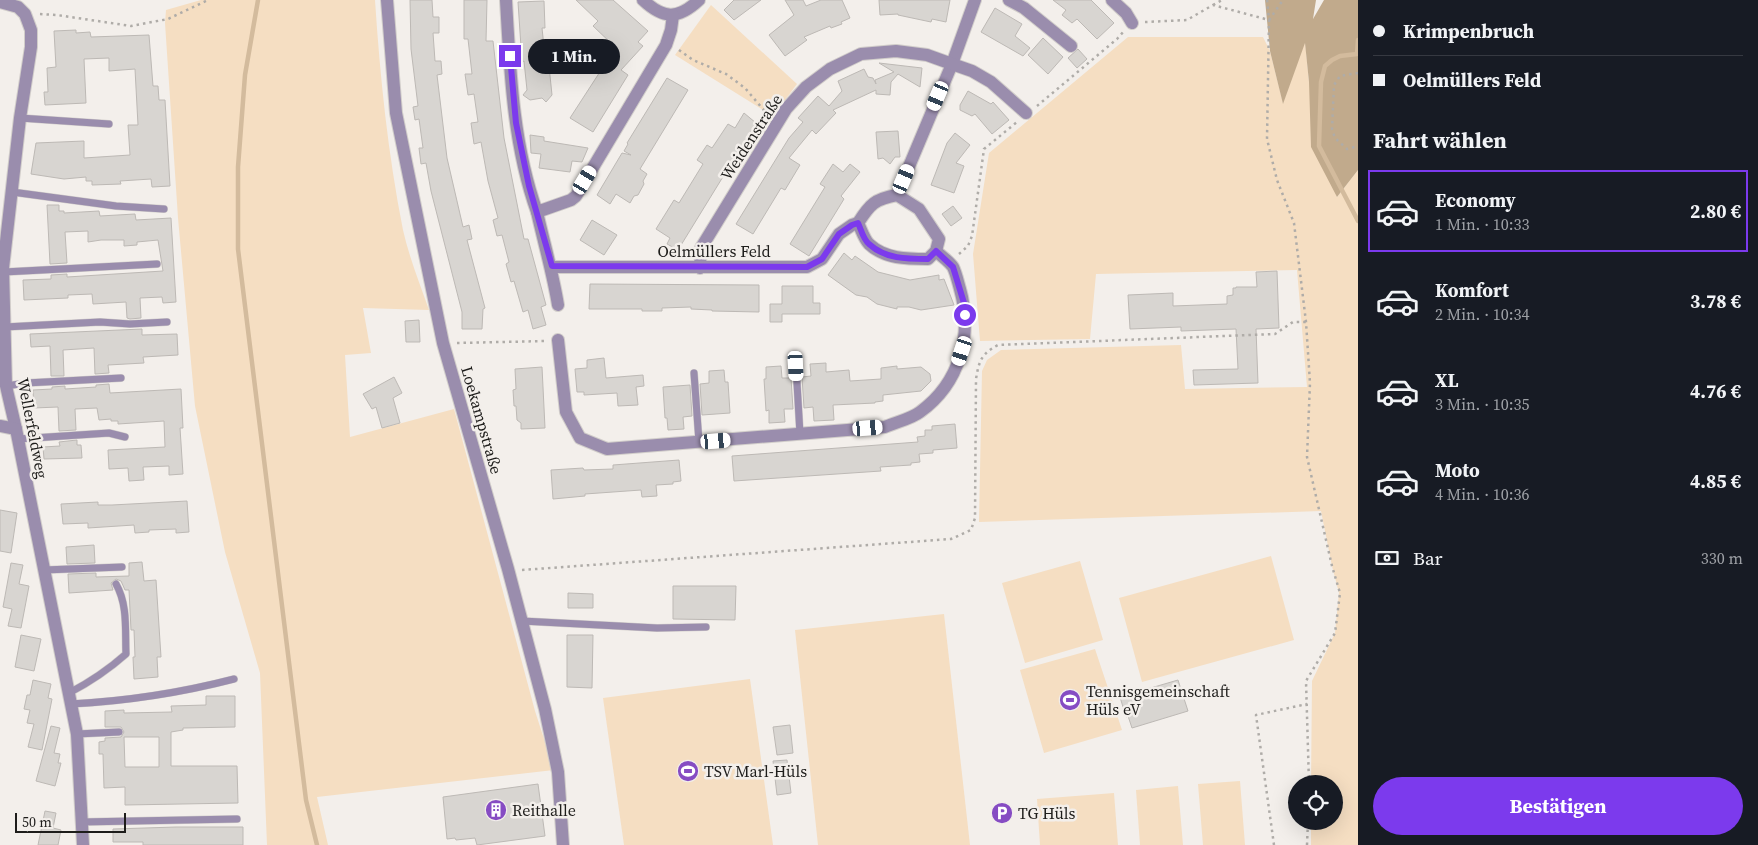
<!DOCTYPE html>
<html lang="de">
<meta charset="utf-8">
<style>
:root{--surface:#171b24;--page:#242831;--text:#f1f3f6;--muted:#9ea1a6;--line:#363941;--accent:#7c3aed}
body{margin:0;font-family:"Source Serif 4",serif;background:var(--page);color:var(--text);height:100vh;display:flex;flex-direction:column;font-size:19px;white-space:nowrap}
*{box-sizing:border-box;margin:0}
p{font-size:16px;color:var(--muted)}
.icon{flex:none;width:28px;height:28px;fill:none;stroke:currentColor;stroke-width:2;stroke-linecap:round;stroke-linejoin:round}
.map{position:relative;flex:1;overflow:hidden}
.drawer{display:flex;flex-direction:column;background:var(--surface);width:400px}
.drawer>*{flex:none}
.top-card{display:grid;align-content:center;height:110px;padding:0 15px;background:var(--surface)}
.fabs{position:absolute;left:1288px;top:775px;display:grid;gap:10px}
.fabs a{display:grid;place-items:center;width:55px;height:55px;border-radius:50%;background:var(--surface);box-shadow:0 5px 20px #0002;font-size:25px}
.scale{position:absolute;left:15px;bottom:12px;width:111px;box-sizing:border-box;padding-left:5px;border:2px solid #1e1d1b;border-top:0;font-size:14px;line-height:18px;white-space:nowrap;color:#1e1d1b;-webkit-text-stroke:4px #f3efeb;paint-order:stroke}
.end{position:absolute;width:22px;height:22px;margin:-11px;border:6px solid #7c3aed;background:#fff;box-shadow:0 0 0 2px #fff}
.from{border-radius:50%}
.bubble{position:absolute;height:35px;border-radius:18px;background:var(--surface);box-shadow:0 5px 20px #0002;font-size:16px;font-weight:700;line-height:35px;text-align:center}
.car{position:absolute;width:15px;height:30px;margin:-15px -8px;border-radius:6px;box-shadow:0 0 4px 1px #0007;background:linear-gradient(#fff 24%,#345 0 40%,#fff 0 76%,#345 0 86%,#fff 0)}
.top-card b{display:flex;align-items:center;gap:18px;height:48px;font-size:19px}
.top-card b+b{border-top:1px solid var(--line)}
.top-card i{width:12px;height:12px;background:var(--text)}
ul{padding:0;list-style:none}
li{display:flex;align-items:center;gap:15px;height:82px;margin:0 10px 8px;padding:0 5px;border:2px solid transparent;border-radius:0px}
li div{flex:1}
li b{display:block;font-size:19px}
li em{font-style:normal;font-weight:700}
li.active{border-color:var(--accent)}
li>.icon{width:45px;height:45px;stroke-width:1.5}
h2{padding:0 15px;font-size:22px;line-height:60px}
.pay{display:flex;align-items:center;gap:12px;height:55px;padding:0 15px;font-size:19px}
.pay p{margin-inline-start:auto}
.button{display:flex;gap:10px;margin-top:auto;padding:10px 15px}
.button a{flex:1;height:58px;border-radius:30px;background:var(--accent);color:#fff;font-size:20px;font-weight:700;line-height:58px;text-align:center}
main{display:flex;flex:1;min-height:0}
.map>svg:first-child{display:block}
.green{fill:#f5dec2}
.forest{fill:#c1aa8c}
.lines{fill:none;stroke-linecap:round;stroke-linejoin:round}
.stream{stroke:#d3bb9d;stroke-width:4.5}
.building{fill:#d8d5d1;stroke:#bdb9b5;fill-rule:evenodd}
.lane-casing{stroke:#d1cdca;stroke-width:8}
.street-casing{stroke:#d1cdca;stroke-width:14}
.path{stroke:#afaca8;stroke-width:2.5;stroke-dasharray:2.5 4;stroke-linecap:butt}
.lane{stroke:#9a8dad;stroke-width:7}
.street{stroke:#9a8dad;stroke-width:12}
.route{stroke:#7c3aed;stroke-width:6}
.labels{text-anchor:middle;stroke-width:5;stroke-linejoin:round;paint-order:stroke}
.street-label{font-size:16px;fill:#1e1d1b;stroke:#f3efeb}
.poi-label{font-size:16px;fill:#1e1d1b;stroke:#f3efeb;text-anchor:start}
</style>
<main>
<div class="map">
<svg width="1358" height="845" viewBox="0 0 1358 845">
<rect width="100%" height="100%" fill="#f3efeb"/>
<g class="green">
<path d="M 201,0 L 375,0 C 380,77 388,154 403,230 C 409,257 420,284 429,310 L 363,308 L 371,353 L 345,355 L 350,437 L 454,409 L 535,711 L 554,770 L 317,797 L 328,845 L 267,845 L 260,673 L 225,552 L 195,406 L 178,218 L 165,23 L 166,10 Z"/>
<polygon points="711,5 797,84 773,116 675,55"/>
<polygon points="1128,37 1263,37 1270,51 1283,103 1305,41 1309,82 1337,197 1358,170 1358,845 1311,845 1311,821 1334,821 1334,784 1311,784 1312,681 1335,633 1339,593 1332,566 1321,511 979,522 982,371 987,360 1001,350 1181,345 1185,389 1307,387 1297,270 1096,274 1090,339 980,341 973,254 989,153"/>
<polygon points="1271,556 1294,640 1142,682 1119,598"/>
<polygon points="1080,561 1103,640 1025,663 1002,583"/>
<polygon points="944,614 970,845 818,845 795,630"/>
<polygon points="1095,649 1122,730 1044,753 1020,670"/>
<polygon points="750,679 773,845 624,845 603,698"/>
<polygon points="1240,781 1245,845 1203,845 1198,784"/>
<polygon points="1178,786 1183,845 1140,845 1136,790"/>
<polygon points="1114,793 1118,845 1040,845 1037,799"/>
</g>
<polygon class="forest" points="1265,0 1316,0 1313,19 1324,0 1358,0 1358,170 1337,197 1311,147 1309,82 1305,43 1283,104 1270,51"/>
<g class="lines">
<g class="stream">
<polyline points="258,0 245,75 238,167 238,249 306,800 317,845"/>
<polyline points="1358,40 1357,54 1340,56 1332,60 1325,66 1321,82 1319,146 1358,221"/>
</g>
</g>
<g class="building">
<polygon points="410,0 432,0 433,17 439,17 439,33 433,33 435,61 441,61 442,74 437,75 447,158 463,227 469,225 472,239 467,240 485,308 483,309 482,329 462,329 462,312 431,191 426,163 421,164 419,148 423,148 419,119 415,120 413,107 418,106 411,49"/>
<polygon points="464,0 487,0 486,41 493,41 504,138 524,239 528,239 546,305 541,307 546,325 533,329 528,310 523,312 514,281 511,282 506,264 509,262 502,235 497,236 493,220 498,218 488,181 481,142 474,144 471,123 478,122 474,94 468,95 465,74 472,74 468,39 464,39"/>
<polygon points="576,0 613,0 648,31 638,42 643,46 621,70 628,75 593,132 570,118 607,61 604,59 613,45 593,26 598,21"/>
<polygon points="734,0 761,0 734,20 724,10"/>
<polygon points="785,0 803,0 806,6 821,0 842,0 850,18 841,22 842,24 831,28 830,26 804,37 807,40 785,56 769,35 794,15"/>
<polygon points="879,0 950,0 946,22 932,19 931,22 898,15 898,14 880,15"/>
<polygon points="1053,0 1091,0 1114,23 1097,39 1077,19 1072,23 1062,15 1066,10"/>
<polygon points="544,1 545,28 542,28 546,66 549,66 552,95 546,102 542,98 530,100 523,95 527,90 524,61 522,62 518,2"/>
<polygon points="995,8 1022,24 1015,36 1030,48 1023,56 981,32"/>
<polygon points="76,30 76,33 90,32 91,37 149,35 153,86 158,86 159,100 165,100 170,186 152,187 151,179 120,181 121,184 92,185 92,181 86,181 86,177 64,179 31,174 36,143 84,141 84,158 130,155 128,125 138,125 135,69 109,71 109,58 84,59 86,103 45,105 44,92 48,92 47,68 56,67 54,31"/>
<polygon points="1043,38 1063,57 1048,74 1028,55"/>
<polygon points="1078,49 1087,59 1077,68 1068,58"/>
<polygon points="879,63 922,68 920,87 898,74 891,82 890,95 876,94 876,90 833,110 836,113 816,134 812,130 789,158 800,165 785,190 781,188 753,234 736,224 789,138 803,122 798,118 818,96 829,106 842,91 838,81 864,69 868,77 873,78 876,84 875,80 894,72"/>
<polygon points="667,78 688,90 640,169 647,174 643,181 644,184 638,195 634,196 630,203 616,194 610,204 597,195 622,153 631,155 624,151 628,144 627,143"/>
<polygon points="968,91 991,104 993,102 1009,120 992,134 975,114 972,116 960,110 960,105"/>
<polygon points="744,113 756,123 678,250 667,244 670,238 656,229 674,200 679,203 703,164 697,160 707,145 712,148 728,124 735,128"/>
<polygon points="898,131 900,157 895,157 890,164 883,158 878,159 876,132"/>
<polygon points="955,133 970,145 956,163 964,166 954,193 931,185 947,143"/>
<polygon points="530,135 544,137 544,141 588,148 582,162 572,161 570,172 539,168 541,154 531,153"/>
<polygon points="833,164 843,172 850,164 860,172 841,196 844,199 809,256 790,244 825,187 820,184"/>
<polygon points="47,205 59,205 59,211 64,211 64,213 99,211 100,216 135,214 136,220 171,218 176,302 163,303 162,297 140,298 141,318 130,319 127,318 126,302 93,304 92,294 68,295 68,298 24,300 23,280 51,279 51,275 67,274 67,277 163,271 158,240 137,242 137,245 124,246 124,240 101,240 88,242 88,231 65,232 67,263 50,264"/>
<polygon points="953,206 962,218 951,226 942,214"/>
<polygon points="592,220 617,235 604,255 580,240"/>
<polygon points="844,253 852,260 855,256 878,272 910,280 939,275 939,280 944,279 954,305 921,310 909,307 897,307 897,309 877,304 867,297 856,295 828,275"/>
<polygon points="1277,271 1279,328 1256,329 1258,383 1194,385 1193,370 1238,369 1236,329 1181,331 1181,327 1130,329 1128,295 1173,293 1173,306 1227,304 1227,296 1233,295 1233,288 1236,288 1236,287 1257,287 1256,272"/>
<polygon points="590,284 759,285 759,312 712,311 712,310 691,309 691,307 662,308 662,311 642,311 642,309 589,309"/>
<polygon points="782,286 813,286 813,303 820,303 820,314 782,314 782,322 770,322 770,304 782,304"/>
<polygon points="419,320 420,342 406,342 405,321"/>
<polygon points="142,329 142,335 177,334 178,355 143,357 144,363 108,365 109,373 95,374 94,348 63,350 64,376 51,376 50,346 31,347 30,334"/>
<polygon points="604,358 606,378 643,375 644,386 636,387 638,405 618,406 617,393 584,395 584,392 577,392 575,369 587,368 587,360"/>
<polygon points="826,363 826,372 849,370 850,381 881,379 881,368 897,366 897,369 921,367 930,374 931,381 921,391 883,395 883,401 875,402 875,403 833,405 834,420 814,421 813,407 804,408 802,377 811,376 810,364"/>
<polygon points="781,366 782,378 791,378 793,409 784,409 785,422 769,423 769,410 766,411 764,379 766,379 766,367"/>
<polygon points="542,367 545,428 521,429 521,423 517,420 516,406 514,406 513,390 516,389 515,369"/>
<polygon points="724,370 725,382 728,382 730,413 702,415 700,384 709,383 709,371"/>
<polygon points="394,377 402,393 393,398 400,423 382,428 376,407 372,409 363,394"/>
<polygon points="109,384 110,393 181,389 183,428 180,428 183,474 169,475 169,466 143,467 144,480 129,481 128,468 109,469 108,450 165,447 164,421 118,424 118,421 111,421 111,419 99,420 97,408 75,409 76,430 59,431 58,407 34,408 33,390 52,389 52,387 65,386 65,389 96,387 96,385"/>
<polygon points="690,385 692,416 683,417 684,429 668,430 667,418 665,418 663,387"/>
<polygon points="955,424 957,448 933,450 933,453 919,454 920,462 911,463 911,465 880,467 881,471 734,481 732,456 918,442 917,437 925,436 925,430 932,430 932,426"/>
<polygon points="77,440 77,445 81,445 82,458 44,459 43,447 60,446 59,442"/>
<polygon points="679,460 681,481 673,482 673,484 656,485 657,496 642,497 641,490 585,494 585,496 553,499 551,470 583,468 584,470 613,469 613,465"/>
<polygon points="187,501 189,532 176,533 176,529 149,530 149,532 135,533 134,525 88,528 88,523 63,524 61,504 98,502 98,505 112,505"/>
<polygon points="0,510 17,513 11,553 0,551"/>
<polygon points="94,545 95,563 67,564 66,547"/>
<polygon points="142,562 144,581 156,580 161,657 157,657 158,677 134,679 133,657 135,657 134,630 131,630 129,590 125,590 121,581 116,579 111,583 113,590 69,593 68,574 96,573 96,577 129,576 129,563"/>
<polygon points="11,563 23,565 19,584 29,586 21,628 8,626 12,609 3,607"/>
<polygon points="673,586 736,586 735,620 673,619"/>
<polygon points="568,593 593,594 593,608 568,608"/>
<polygon points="21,635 41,639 34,671 15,667"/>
<polygon points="567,635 593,635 592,688 567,687"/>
<polygon points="33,680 51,684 48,698 52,699 42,750 28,747 34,724 27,723 30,710 24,709 27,695 30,695"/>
<polygon points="1178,680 1188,711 1132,728 1128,716 1126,717 1120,697"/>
<path d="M 206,696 L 235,696 L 235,727 L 183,728 L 183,730 L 171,732 L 171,766 L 237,766 L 238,803 L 125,805 L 125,787 L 104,788 L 103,754 L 99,754 L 99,742 L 105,741 L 105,738 L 121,737 L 124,732 L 121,727 L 105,727 L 105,711 L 124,710 L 124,713 L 172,712 L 171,706 L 206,705 ZM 124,737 L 159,737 L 159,767 L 125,767 Z"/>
<polygon points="790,725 793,753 777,755 773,727"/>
<polygon points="51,726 60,728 54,753 60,754 58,763 61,763 55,786 36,781"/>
<polygon points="787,760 791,793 777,795 773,761"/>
<polygon points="538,784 545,836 477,845 475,838 456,840 455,838 447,839 443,797"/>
<polygon points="45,811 56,813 53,828 61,830 58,845 38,845"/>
<polygon points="176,827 243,827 243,845 143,845 143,842 113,842 113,829"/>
</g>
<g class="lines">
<g class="lane-casing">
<g id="lane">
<polyline points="20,118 109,124"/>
<polyline points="12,192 116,206 164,209"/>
<polyline points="4,272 157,264"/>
<polyline points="5,327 100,322 130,324 167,322"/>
<polyline points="796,366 800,434"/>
<polyline points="694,373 699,442"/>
<polyline points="6,386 26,383 121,378"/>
<polyline points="18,439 109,433 125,437"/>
<polyline points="44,570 122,567"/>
<polyline points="522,621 657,628 706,627"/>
<path d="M 69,693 C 90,682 108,670 126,654 C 125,630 128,605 116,584"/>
<path d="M 71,704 C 128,701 180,693 234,679"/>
<polyline points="77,734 119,732"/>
<polyline points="81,822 237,819"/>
</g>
</g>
<g class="street-casing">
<g id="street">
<polyline points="387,0 396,113 443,343 508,569 545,709 558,772 563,845"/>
<path d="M 506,0 C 510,71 513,145 537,212"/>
<path d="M 643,0 C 663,19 678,20 699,0"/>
<polyline points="1009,0 1024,8 1071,46"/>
<polyline points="1112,0 1126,13 1132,23"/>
<polyline points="0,2 18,7 25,14 31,30 31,47 20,118 3,268 6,386 16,429 77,734 83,845"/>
<path d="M 897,195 L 919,209 L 939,239 L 936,251 L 928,259 C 907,259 885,259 869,244 C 864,239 861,229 858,223 C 870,204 875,199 897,195 Z"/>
<polyline points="897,195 952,64 975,0"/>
<polyline points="552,267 807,267 822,259 839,234 852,225 858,223"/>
<polyline points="700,268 701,248 786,109 806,87 830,69 861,54 896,51 927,55 952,64 972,71 991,82 1026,113"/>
<path d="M 558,305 C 553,274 544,243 537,212 L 571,200 L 576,196 L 666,45 L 671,30 L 673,15"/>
<path d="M 558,340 L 566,412 L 580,438 L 607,449 L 885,427 C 896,422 911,419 920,412 C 960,383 973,335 960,289 C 958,282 956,273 953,267 C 949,261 941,256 936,251"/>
<polyline points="0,426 16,429"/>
</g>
</g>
<g class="path">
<polyline points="1267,0 1269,20 1267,139 1277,180 1294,223 1306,322 1310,383 1307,457 1332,566 1340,593 1335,633 1306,681 1309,784"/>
<polyline points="1213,5 1222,0"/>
<polyline points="40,14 57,15 131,26 168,19 208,0"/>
<polyline points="1145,22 1187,20 1213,5 1269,20 1283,0"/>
<polyline points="679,50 693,60 726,74 745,88 768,115"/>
<polyline points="1358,73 1340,76 1334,85 1332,129 1335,138 1347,149 1358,146"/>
<polyline points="1037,106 1117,39 1124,31"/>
<polyline points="959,254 968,246 972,236 984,149 1017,122"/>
<polyline points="457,343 546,341"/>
<path d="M 522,570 L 951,539 L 971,530 L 975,518 L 976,379 C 979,361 981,354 998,345 L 1275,334 L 1293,322 L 1306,322"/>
<polyline points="1274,845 1256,715 1307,704"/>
<polyline points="1307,845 1308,821"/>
</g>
<use href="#lane" class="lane"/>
<use href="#street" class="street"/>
</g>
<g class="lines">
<path class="route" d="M 510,56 L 516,123 L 529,186 L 552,266 L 807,267 L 822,259 L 839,234 L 852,225 L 858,223 C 861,229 863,239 869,244 C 885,259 907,259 928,259 L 936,251 L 953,267 L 964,303 L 965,315"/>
</g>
<defs>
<g id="stadium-disc" transform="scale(1.125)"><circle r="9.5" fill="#864cc3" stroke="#f3efeb"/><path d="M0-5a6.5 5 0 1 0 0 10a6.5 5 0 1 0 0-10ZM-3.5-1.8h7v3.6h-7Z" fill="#fff"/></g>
<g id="building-disc" transform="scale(1.125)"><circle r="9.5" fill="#864cc3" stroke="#f3efeb"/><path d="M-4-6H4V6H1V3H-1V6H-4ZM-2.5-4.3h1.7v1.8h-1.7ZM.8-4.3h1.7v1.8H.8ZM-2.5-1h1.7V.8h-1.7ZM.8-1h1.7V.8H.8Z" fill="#fff"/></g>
<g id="parking-disc" transform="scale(1.125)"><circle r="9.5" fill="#864cc3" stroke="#f3efeb"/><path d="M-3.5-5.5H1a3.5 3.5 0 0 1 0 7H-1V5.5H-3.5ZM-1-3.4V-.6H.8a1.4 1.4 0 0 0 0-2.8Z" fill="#fff"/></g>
</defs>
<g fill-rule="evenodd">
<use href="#stadium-disc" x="1070" y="700"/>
<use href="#stadium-disc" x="688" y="771"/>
<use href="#building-disc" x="496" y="810"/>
<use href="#parking-disc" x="1002" y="813"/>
</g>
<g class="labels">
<g class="street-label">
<text transform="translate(751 137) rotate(-57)" y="6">Weidenstraße</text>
<text x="714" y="257">Oelmüllers Feld</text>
<text transform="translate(482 420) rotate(74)" y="6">Loekampstraße</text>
<text transform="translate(33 428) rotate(79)" y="6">Wellerfeldweg</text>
</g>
<g class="poi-label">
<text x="1086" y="697">Tennisgemeinschaft<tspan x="1086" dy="18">Hüls eV</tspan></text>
<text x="704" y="777">TSV Marl-Hüls</text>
<text x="512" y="816">Reithalle</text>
<text x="1018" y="819">TG Hüls</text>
</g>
</g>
</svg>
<div class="fabs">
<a><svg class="icon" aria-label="locate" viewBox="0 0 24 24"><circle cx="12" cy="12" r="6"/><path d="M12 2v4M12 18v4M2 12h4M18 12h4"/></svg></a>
</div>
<div class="scale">50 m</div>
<i class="end from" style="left:965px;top:315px"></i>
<i class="end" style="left:510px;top:56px"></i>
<div class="bubble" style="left:528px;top:39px;width:92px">1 Min.</div>
<i class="car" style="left:938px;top:96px;rotate:203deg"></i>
<i class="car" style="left:904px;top:179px;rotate:23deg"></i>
<i class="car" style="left:585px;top:180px;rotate:31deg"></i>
<i class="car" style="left:962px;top:351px;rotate:198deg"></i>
<i class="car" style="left:796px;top:366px;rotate:177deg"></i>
<i class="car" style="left:868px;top:428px;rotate:85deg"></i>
<i class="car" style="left:716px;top:441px;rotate:85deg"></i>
</div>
<section class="drawer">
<div class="top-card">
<b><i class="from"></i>Krimpenbruch</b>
<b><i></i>Oelmüllers Feld</b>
</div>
<h2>Fahrt wählen</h2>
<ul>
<li class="active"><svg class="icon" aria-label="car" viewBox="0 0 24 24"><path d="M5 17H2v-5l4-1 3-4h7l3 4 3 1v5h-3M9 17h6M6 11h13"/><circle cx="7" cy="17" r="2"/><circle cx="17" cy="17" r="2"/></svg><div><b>Economy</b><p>1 Min. · 10:33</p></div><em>2.80 €</em></li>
<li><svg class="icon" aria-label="car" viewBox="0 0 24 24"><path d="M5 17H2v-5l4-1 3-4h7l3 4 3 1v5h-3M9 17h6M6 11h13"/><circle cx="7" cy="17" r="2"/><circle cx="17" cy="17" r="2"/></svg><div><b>Komfort</b><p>2 Min. · 10:34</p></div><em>3.78 €</em></li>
<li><svg class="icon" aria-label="car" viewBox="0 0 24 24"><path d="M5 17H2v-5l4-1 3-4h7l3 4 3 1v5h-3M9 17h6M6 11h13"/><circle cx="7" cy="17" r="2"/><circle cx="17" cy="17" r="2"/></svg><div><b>XL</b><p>3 Min. · 10:35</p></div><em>4.76 €</em></li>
<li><svg class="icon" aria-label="car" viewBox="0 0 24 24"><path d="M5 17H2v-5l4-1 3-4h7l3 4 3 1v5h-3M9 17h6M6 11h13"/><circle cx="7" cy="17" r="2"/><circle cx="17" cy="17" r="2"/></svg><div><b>Moto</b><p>4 Min. · 10:36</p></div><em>4.85 €</em></li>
</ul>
<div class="pay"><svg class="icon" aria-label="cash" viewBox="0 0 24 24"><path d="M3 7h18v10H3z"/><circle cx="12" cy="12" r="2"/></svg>Bar<p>330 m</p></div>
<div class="button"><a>Bestätigen</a></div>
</section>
</main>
